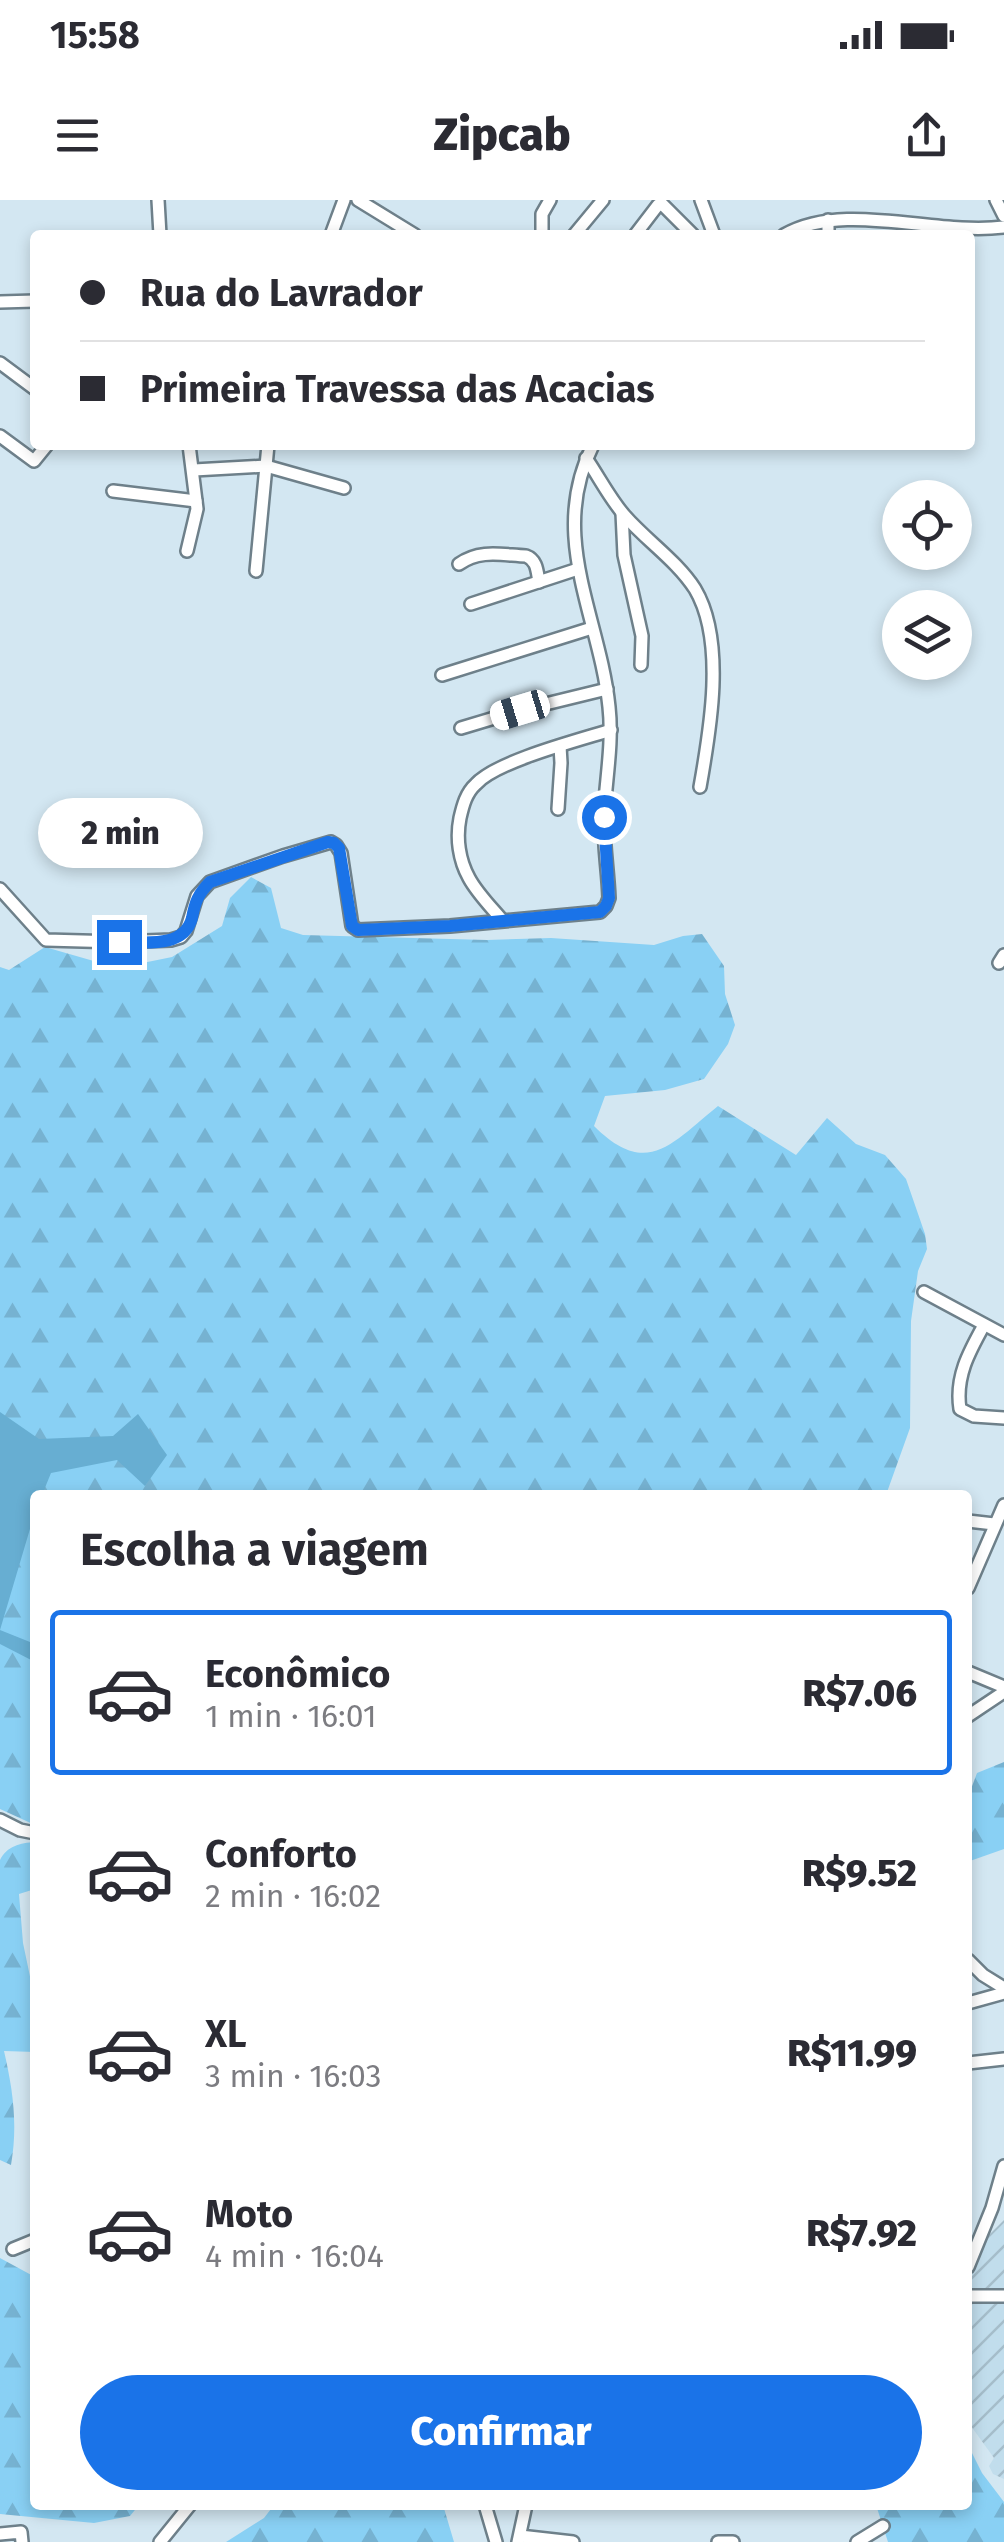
<!DOCTYPE html>
<html lang="pt">
<meta charset="utf-8">
<style>
:root{--surface:#fff;--page:#f7f7f7;--text:#2b2b33;--muted:#7c7c81;--line:#e1e1e2;--accent:#1a73e8}
body{margin:0;font-family:"Fira Sans",sans-serif;background:var(--page);color:var(--text);height:100vh;display:flex;flex-direction:column;font-size:38px;white-space:nowrap}
*{box-sizing:border-box;margin:0}
p{font-size:32px;color:var(--muted)}
.icon{flex:none;width:55px;height:55px;fill:none;stroke:currentColor;stroke-width:2;stroke-linecap:round;stroke-linejoin:round}
.map{position:relative;flex:1;overflow:hidden}
.details{position:absolute;left:30px;top:1290px;width:942px;height:1020px;display:flex;flex-direction:column;background:var(--surface);border-radius:10px;box-shadow:0 5px 15px #0003}
.details>*{flex:none}
.top-card{position:absolute;left:30px;top:30px;width:945px;height:220px;border-radius:10px;box-shadow:0 5px 15px #0003;display:grid;align-content:center;height:220px;padding:0 50px;background:var(--surface)}
.tools{position:absolute;left:882px;top:280px;display:grid;gap:20px}
.tools a{display:grid;place-items:center;width:90px;height:90px;border-radius:50%;background:var(--surface);box-shadow:0 5px 15px #0003;font-size:50px}
.end{position:absolute;width:45px;height:45px;margin:-22px;border:12px solid #1a73e8;background:#fff;box-shadow:0 0 0 5px #fff}
.from{border-radius:50%}
.bubble{position:absolute;height:70px;border-radius:35px;background:var(--surface);box-shadow:0 5px 15px #0003;font-size:32px;font-weight:800;line-height:70px;text-align:center}
.car{position:absolute;width:30px;height:60px;margin:-30px -15px;border-radius:12px;box-shadow:0 0 8px 2px #0007;background:linear-gradient(#fff 24%,#345 0 40%,#fff 0 76%,#345 0 86%,#fff 0)}
.top-card b{display:flex;align-items:center;gap:35px;height:95px;font-size:38px}
.top-card b+b{border-top:2px solid var(--line)}
.top-card i{width:25px;height:25px;background:var(--text)}
ul{padding:0;list-style:none}
li{display:flex;align-items:center;gap:30px;height:165px;margin:0 20px 15px;padding:0 30px;border:5px solid transparent;border-radius:10px}
li div{flex:1}
li b{display:block;font-size:38px}
li em{font-style:normal;font-weight:800}
li.active{border-color:var(--accent)}
li>.icon{width:90px;height:90px;stroke-width:1.5}
h2{padding:0 50px;font-size:45px;line-height:120px}
.button{display:flex;gap:20px;margin-top:auto;padding:20px 50px}
.button a{flex:1;height:115px;border-radius:60px;background:var(--accent);color:#fff;font-size:40px;font-weight:800;line-height:115px;text-align:center}
.status{display:flex;justify-content:space-between;align-items:center;height:70px;padding:0 50px;background:var(--surface);direction:ltr}
.status svg{height:28px;fill:currentColor}
header{display:flex;justify-content:space-between;align-items:center;height:130px;padding:0 50px;background:var(--surface);font-size:45px;font-weight:800}
.map>svg:first-child{display:block}
.industrial{fill:url(#industrial-furrows)}
.forest{fill:url(#forest-firs)}
.water{fill:#67aed2}
.lines{fill:none;stroke-linecap:round;stroke-linejoin:round}
.minor-casing{stroke:#6e808a;stroke-width:16}
.minor{stroke:#fff;stroke-width:11}
.route{stroke:#1a73e8;stroke-width:12}
</style>
<div class="status"><b>15:58</b><svg viewBox="0 0 49 12"><path d="M0 12V9h3v3zM5 12V6h3v6zM10 12V3h3v9zM15 12V0h3v12zM26 1h20v11H26zM47 4h2v5h-2z"/></svg></div>
<header><svg class="icon" aria-label="menu" viewBox="0 0 24 24"><path d="M4 6h16M4 12h16M4 18h16"/></svg>Zipcab<svg class="icon" aria-label="share" viewBox="0 0 24 24"><path d="M12 15V3M7 8l5-5 5 5M5 13v7h14v-7"/></svg></header>
<div class="map">
<svg width="1004" height="2342" viewBox="0 0 1004 2342">
<defs>
<pattern id="industrial-furrows" width="10" height="10" patternUnits="userSpaceOnUse" patternTransform="scale(2.5)"><rect width="10" height="10" fill="#c1ddec"/><path d="M-1 1l2-2M0 10L10 0M9 11l2-2" fill="none" stroke="#a5bdca"/></pattern>
<pattern id="forest-firs" width="22" height="20" patternUnits="userSpaceOnUse" patternTransform="scale(2.5)"><rect width="22" height="20" fill="#89d0f4"/><path d="M5 1l3.5 6h-7zM16 11l3.5 6h-7z" fill="#76b2d1"/></pattern>
</defs>
<rect width="100%" height="100%" fill="#d3e7f2"/>
<polygon class="industrial" points="1004,2020 1004,2279 993,2274 989,2266 994,2258 968,2222 968,2076 975,2053 981,2043"/>
<g class="forest">
<path d="M 251,677 L 271,688 L 281,728 L 303,735 L 487,740 L 551,738 L 654,745 L 683,736 L 702,734 L 724,766 L 725,794 L 735,825 L 728,844 L 704,879 L 665,890 L 605,896 L 594,926 C 647,979 672,943 718,906 L 796,955 L 827,918 L 856,944 L 885,955 L 906,979 L 925,1034 L 927,1049 L 918,1071 L 911,1121 L 910,1228 L 886,1295 L 35,1295 L 35,1625 L 0,1609 L 0,767 L 9,770 L 45,747 L 118,768 L 172,757 L 222,726 L 230,698 Z"/>
<polygon points="1004,1562 1004,1649 970,1661 968,1659 968,1597 977,1573"/>
<path d="M 35,1642 L 35,1689 L 19,1694 L 23,1743 L 32,1786 L 35,1786 L 35,1852 L 4,1851 C 13,1890 18,1925 11,1965 L 0,1960 L 0,1660 C 7,1646 20,1643 35,1642 Z"/>
<polygon points="0,2058 35,2077 35,2305 139,2305 130,2316 94,2323 0,2314"/>
<polygon points="968,2245 982,2273 1004,2302 1004,2342 888,2342 876,2305 968,2305"/>
<polygon points="274,2305 443,2305 454,2342 226,2342 264,2318"/>
</g>
<polygon class="water" points="0,1212 39,1239 113,1236 138,1214 167,1255 145,1286 117,1260 51,1273 42,1295 35,1295 35,1312 0,1430 35,1444 35,1462 0,1444"/>
<g class="lines">
<g class="minor-casing">
<g id="minor">
<polyline points="158,0 160,35"/>
<polyline points="358,0 415,35"/>
<polyline points="701,0 714,35"/>
<polyline points="996,0 1004,16"/>
<polyline points="828,20 828,35"/>
<polyline points="331,35 344,0"/>
<polyline points="542,35 542,14 550,0"/>
<polyline points="574,35 603,0"/>
<polyline points="635,35 658,5 662,4 693,35"/>
<path d="M 784,35 C 846,0 934,36 1004,27"/>
<polyline points="0,102 35,101"/>
<polyline points="0,163 35,189"/>
<polyline points="0,236 34,261 47,245"/>
<path d="M 586,258 C 599,277 610,299 625,316 C 647,341 677,361 695,389 C 726,441 710,531 700,587"/>
<polyline points="194,270 266,266 344,288"/>
<polyline points="113,291 196,301"/>
<polyline points="622,313 624,355 642,436 641,465"/>
<polyline points="187,351 197,309 189,245"/>
<path d="M 459,364 C 480,349 502,355 526,356 C 537,360 537,371 539,382"/>
<polyline points="256,371 268,245"/>
<polyline points="471,404 578,369"/>
<polyline points="442,475 592,428"/>
<polyline points="461,528 521,510 607,489"/>
<polyline points="558,609 561,563 560,546"/>
<path d="M 0,689 L 46,740 L 119,742 L 171,740 L 181,737 L 186,731 L 197,696 L 210,682 L 283,656 L 331,642 L 336,645 L 341,653 L 352,726 L 358,730 L 450,726 L 600,712 L 606,706 L 609,698 C 608,670 603,642 604,614 C 606,578 613,543 609,507 C 600,417 547,336 593,245"/>
<path d="M 502,720 C 491,707 477,693 469,678 C 459,660 456,638 460,618 C 463,605 466,593 476,584 C 497,561 579,540 611,530"/>
<polyline points="999,763 1004,755"/>
<polyline points="924,1092 1004,1135"/>
<path d="M 984,1125 C 969,1152 955,1177 960,1209 L 974,1216 L 1004,1218"/>
<polyline points="968,1321 994,1324"/>
<polyline points="968,1388 1004,1305"/>
<polyline points="968,1472 1004,1487"/>
<polyline points="968,1516 1004,1492"/>
<polyline points="0,1620 20,1630 35,1633"/>
<polyline points="968,1760 983,1775 1004,1788"/>
<polyline points="968,1803 1004,1793"/>
<polyline points="968,1863 1004,1859"/>
<polyline points="13,2049 35,2040"/>
<polyline points="968,2067 992,2008 1004,1966"/>
<polyline points="968,2096 1004,2096"/>
<polyline points="485,2305 496,2342"/>
<polyline points="0,2334 21,2332 22,2342"/>
<polyline points="520,2336 573,2342"/>
<polyline points="160,2342 190,2305"/>
<polyline points="518,2342 526,2305"/>
<polyline points="718,2342 733,2342"/>
<polyline points="857,2342 883,2326"/>
</g>
</g>
<use href="#minor" class="minor"/>
</g>
<g class="lines">
<path class="route" d="M 119,742 C 144,742 184,749 192,718 C 195,702 198,694 210,682 L 328,642 L 334,643 L 339,648 L 352,726 L 358,730 L 450,726 L 600,712 L 606,706 L 609,698 L 604,617"/>
</g>
</svg>
<div class="tools">
<a><svg class="icon" aria-label="locate" viewBox="0 0 24 24"><circle cx="12" cy="12" r="6"/><path d="M12 2v4M12 18v4M2 12h4M18 12h4"/></svg></a>
<a><svg class="icon" aria-label="layers" viewBox="0 0 24 24"><path d="M12 4l9 5-9 5-9-5zM3 14l9 5 9-5"/></svg></a>
</div>
<i class="end from" style="left:604px;top:617px"></i>
<i class="end" style="left:119px;top:742px"></i>
<div class="bubble" style="left:38px;top:598px;width:165px">2 min</div>
<i class="car" style="left:520px;top:510px;rotate:253deg"></i>
<div class="top-card">
<b><i class="from"></i>Rua do Lavrador</b>
<b><i></i>Primeira Travessa das Acacias</b>
</div>
<section class="details">
<h2>Escolha a viagem</h2>
<ul>
<li class="active"><svg class="icon" aria-label="car" viewBox="0 0 24 24"><path d="M5 17H2v-5l4-1 3-4h7l3 4 3 1v5h-3M9 17h6M6 11h13"/><circle cx="7" cy="17" r="2"/><circle cx="17" cy="17" r="2"/></svg><div><b>Econômico</b><p>1 min · 16:01</p></div><em>R$7.06</em></li>
<li><svg class="icon" aria-label="car" viewBox="0 0 24 24"><path d="M5 17H2v-5l4-1 3-4h7l3 4 3 1v5h-3M9 17h6M6 11h13"/><circle cx="7" cy="17" r="2"/><circle cx="17" cy="17" r="2"/></svg><div><b>Conforto</b><p>2 min · 16:02</p></div><em>R$9.52</em></li>
<li><svg class="icon" aria-label="car" viewBox="0 0 24 24"><path d="M5 17H2v-5l4-1 3-4h7l3 4 3 1v5h-3M9 17h6M6 11h13"/><circle cx="7" cy="17" r="2"/><circle cx="17" cy="17" r="2"/></svg><div><b>XL</b><p>3 min · 16:03</p></div><em>R$11.99</em></li>
<li><svg class="icon" aria-label="car" viewBox="0 0 24 24"><path d="M5 17H2v-5l4-1 3-4h7l3 4 3 1v5h-3M9 17h6M6 11h13"/><circle cx="7" cy="17" r="2"/><circle cx="17" cy="17" r="2"/></svg><div><b>Moto</b><p>4 min · 16:04</p></div><em>R$7.92</em></li>
</ul>
<div class="button"><a>Confirmar</a></div>
</section>
</div>
